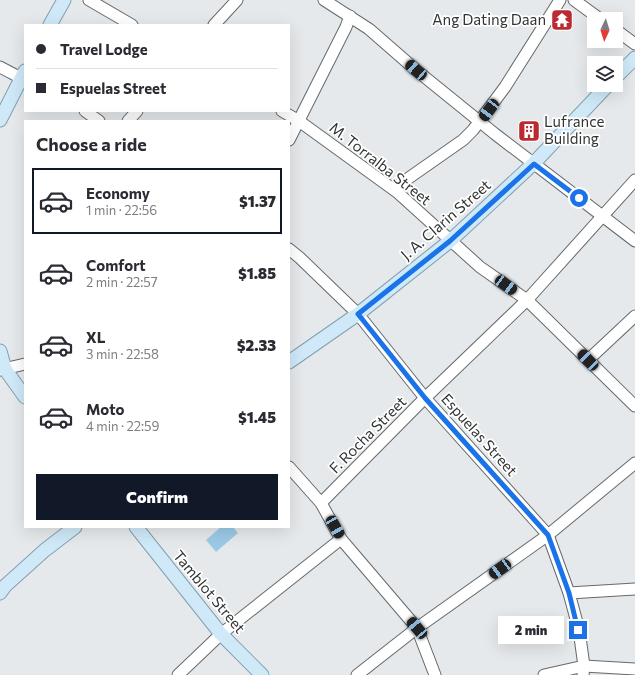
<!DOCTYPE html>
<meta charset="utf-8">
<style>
:root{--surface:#fff;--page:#f2f2f3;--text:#2b2b33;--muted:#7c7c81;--line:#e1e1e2;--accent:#111827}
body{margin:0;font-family:Commissioner,sans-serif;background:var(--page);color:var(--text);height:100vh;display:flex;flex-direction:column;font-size:15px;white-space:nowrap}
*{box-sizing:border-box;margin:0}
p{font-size:13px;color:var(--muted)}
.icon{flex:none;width:22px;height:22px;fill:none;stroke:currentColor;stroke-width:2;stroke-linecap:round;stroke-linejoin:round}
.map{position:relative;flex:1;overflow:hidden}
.panel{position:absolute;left:24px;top:120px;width:266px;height:408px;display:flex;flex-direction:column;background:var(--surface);border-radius:0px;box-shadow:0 4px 16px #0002}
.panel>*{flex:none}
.hud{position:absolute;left:24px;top:24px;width:266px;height:88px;border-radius:0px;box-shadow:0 4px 16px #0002;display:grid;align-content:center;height:88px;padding:0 12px;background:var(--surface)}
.needle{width:26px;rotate:184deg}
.tools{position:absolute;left:587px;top:12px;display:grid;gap:8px}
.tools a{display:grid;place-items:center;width:36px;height:36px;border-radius:0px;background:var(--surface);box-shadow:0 4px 16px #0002;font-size:20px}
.end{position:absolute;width:18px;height:18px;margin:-9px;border:5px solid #1a73e8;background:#fff;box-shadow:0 0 0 2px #fff}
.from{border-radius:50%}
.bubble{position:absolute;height:28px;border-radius:0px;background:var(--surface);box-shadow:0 4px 16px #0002;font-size:13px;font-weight:800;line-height:28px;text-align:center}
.car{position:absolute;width:12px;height:24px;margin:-12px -6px;border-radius:5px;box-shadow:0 0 3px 1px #0007;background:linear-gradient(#222 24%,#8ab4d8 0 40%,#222 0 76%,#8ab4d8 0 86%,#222 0)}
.hud b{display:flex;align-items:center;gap:14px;height:38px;font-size:15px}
.hud b+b{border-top:1px solid var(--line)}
.hud i{width:10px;height:10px;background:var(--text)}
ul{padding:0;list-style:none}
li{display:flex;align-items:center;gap:12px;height:66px;margin:0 8px 6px;padding:0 4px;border:2px solid transparent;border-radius:0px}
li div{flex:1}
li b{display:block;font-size:15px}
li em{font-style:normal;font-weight:800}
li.active{border-color:var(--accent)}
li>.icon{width:36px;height:36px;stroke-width:1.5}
h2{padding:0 12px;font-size:18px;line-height:48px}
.cta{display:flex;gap:8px;margin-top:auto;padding:8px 12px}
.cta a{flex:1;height:46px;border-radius:0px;background:var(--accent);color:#fff;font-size:16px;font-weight:800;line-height:46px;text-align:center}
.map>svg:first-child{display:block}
.green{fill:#9bcae6}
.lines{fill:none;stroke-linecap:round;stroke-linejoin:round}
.minor-casing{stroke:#66696a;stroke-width:13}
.major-casing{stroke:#83a0b0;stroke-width:15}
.minor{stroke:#fff;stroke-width:11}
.major{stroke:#cfe9f8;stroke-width:13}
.route{stroke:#1a73e8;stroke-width:5}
.labels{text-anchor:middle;stroke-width:3.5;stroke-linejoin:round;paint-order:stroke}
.poi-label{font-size:15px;fill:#323434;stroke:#fff;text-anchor:end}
.street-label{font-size:15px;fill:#323434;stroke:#fff}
</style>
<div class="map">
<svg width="635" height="675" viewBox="0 0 635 675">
<rect width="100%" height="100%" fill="#e6e9eb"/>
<polygon class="green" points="221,527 233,527 238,533 216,552 206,540"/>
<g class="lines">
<g class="minor-casing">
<g id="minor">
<polyline points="89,0 132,25"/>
<polyline points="324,0 369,29 416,70 495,134 635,241"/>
<polyline points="574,0 600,19"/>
<polyline points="214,25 237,0"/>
<polyline points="616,30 635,44"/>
<polyline points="0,67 21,78"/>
<polyline points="85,111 99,121"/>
<polyline points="282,111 299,121 397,192 480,267 527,300 635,406"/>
<polyline points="128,121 137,111"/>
<polyline points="289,140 346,27 350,16"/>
<polyline points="393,189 463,140 473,130 505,87 560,0"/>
<polyline points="289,249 300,258 358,314 425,398 548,535 569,593 579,630 584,666 583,675"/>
<polyline points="588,360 635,316"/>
<polyline points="0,370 25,364"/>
<polyline points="289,467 321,503 341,539 417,628 435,675"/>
<polyline points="321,503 425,398 527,300 635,180"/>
<polyline points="569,593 635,589"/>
<polyline points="178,675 221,634 341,539"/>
<polyline points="357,675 417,628 548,535 635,463"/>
<polyline points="544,675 584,666 635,669"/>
</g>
</g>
<g class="major-casing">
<g id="major">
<polyline points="50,25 64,0"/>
<polyline points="616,77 635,58"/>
<polyline points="0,120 25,71"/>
<polyline points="0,351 5,369 25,397"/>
<polyline points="289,362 358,314 450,241 533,164 608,85"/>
<polyline points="136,527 221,634 262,675"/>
<polyline points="0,593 5,586 45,550 75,527"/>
</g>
</g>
<use href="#minor" class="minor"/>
<use href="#major" class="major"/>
</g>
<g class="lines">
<polyline class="route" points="578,630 569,593 548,535 425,398 358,314 450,241 534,164 579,198"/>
</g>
<defs>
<g id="temple-square" transform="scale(1.15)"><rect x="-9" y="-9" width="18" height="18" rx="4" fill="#ba2a30" stroke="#fff"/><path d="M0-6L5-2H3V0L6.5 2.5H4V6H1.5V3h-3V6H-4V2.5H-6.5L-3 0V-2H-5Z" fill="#fff"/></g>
<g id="building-square" transform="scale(1.15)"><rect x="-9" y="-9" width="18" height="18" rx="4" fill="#ba2a30" stroke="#fff"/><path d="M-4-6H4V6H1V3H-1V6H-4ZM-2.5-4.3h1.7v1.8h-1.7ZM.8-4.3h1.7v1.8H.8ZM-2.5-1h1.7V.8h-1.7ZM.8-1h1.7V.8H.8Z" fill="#fff"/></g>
</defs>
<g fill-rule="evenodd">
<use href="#temple-square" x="562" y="20"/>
<use href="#building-square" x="529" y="131"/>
</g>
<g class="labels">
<g class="poi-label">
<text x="546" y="25">Ang Dating Daan</text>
<text x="544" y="127" text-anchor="start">Lufrance<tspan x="544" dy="17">Building</tspan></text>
</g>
<g class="street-label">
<text transform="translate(380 164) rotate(38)" y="5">M. Torralba Street</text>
<text transform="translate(446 220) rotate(-41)" y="5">J. A. Clarin Street</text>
<text transform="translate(368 435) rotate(-45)" y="5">F. Rocha Street</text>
<text transform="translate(479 435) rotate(48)" y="5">Espuelas Street</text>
<text transform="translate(209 592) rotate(50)" y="5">Tamblot Street</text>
</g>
</g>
</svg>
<div class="tools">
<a><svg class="needle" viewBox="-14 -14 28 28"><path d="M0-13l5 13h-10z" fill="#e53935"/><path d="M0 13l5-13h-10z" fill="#7c7c81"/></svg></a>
<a><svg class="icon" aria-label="layers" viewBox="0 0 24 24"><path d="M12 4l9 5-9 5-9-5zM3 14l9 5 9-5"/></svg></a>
</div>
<i class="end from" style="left:579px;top:198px"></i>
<i class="end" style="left:578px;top:630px"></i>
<div class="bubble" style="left:498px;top:616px;width:66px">2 min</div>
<i class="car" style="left:416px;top:70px;rotate:311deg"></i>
<i class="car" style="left:489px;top:110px;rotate:217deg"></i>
<i class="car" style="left:506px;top:285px;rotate:126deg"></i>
<i class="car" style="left:588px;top:360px;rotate:315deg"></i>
<i class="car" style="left:335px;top:527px;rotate:150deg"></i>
<i class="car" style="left:500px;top:569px;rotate:234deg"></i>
<i class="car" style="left:417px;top:628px;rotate:320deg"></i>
<div class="hud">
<b><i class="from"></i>Travel Lodge</b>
<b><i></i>Espuelas Street</b>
</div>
<section class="panel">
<h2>Choose a ride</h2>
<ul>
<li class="active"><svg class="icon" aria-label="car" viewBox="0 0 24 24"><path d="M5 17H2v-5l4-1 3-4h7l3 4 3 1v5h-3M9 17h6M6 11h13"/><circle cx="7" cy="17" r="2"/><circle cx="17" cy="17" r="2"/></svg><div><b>Economy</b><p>1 min · 22:56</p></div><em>$1.37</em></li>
<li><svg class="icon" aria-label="car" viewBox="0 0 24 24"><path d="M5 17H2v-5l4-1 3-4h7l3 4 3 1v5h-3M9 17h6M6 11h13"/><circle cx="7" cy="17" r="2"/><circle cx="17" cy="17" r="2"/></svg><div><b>Comfort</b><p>2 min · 22:57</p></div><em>$1.85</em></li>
<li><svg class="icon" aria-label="car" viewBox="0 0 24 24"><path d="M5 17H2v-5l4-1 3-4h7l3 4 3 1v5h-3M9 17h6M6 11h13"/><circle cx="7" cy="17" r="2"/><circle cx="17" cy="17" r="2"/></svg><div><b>XL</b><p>3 min · 22:58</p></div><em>$2.33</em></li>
<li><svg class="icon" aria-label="car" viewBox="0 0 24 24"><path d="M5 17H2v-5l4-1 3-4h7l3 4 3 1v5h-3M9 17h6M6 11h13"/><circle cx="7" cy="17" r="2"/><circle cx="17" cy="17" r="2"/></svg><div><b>Moto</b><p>4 min · 22:59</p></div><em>$1.45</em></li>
</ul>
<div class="cta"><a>Confirm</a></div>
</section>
</div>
